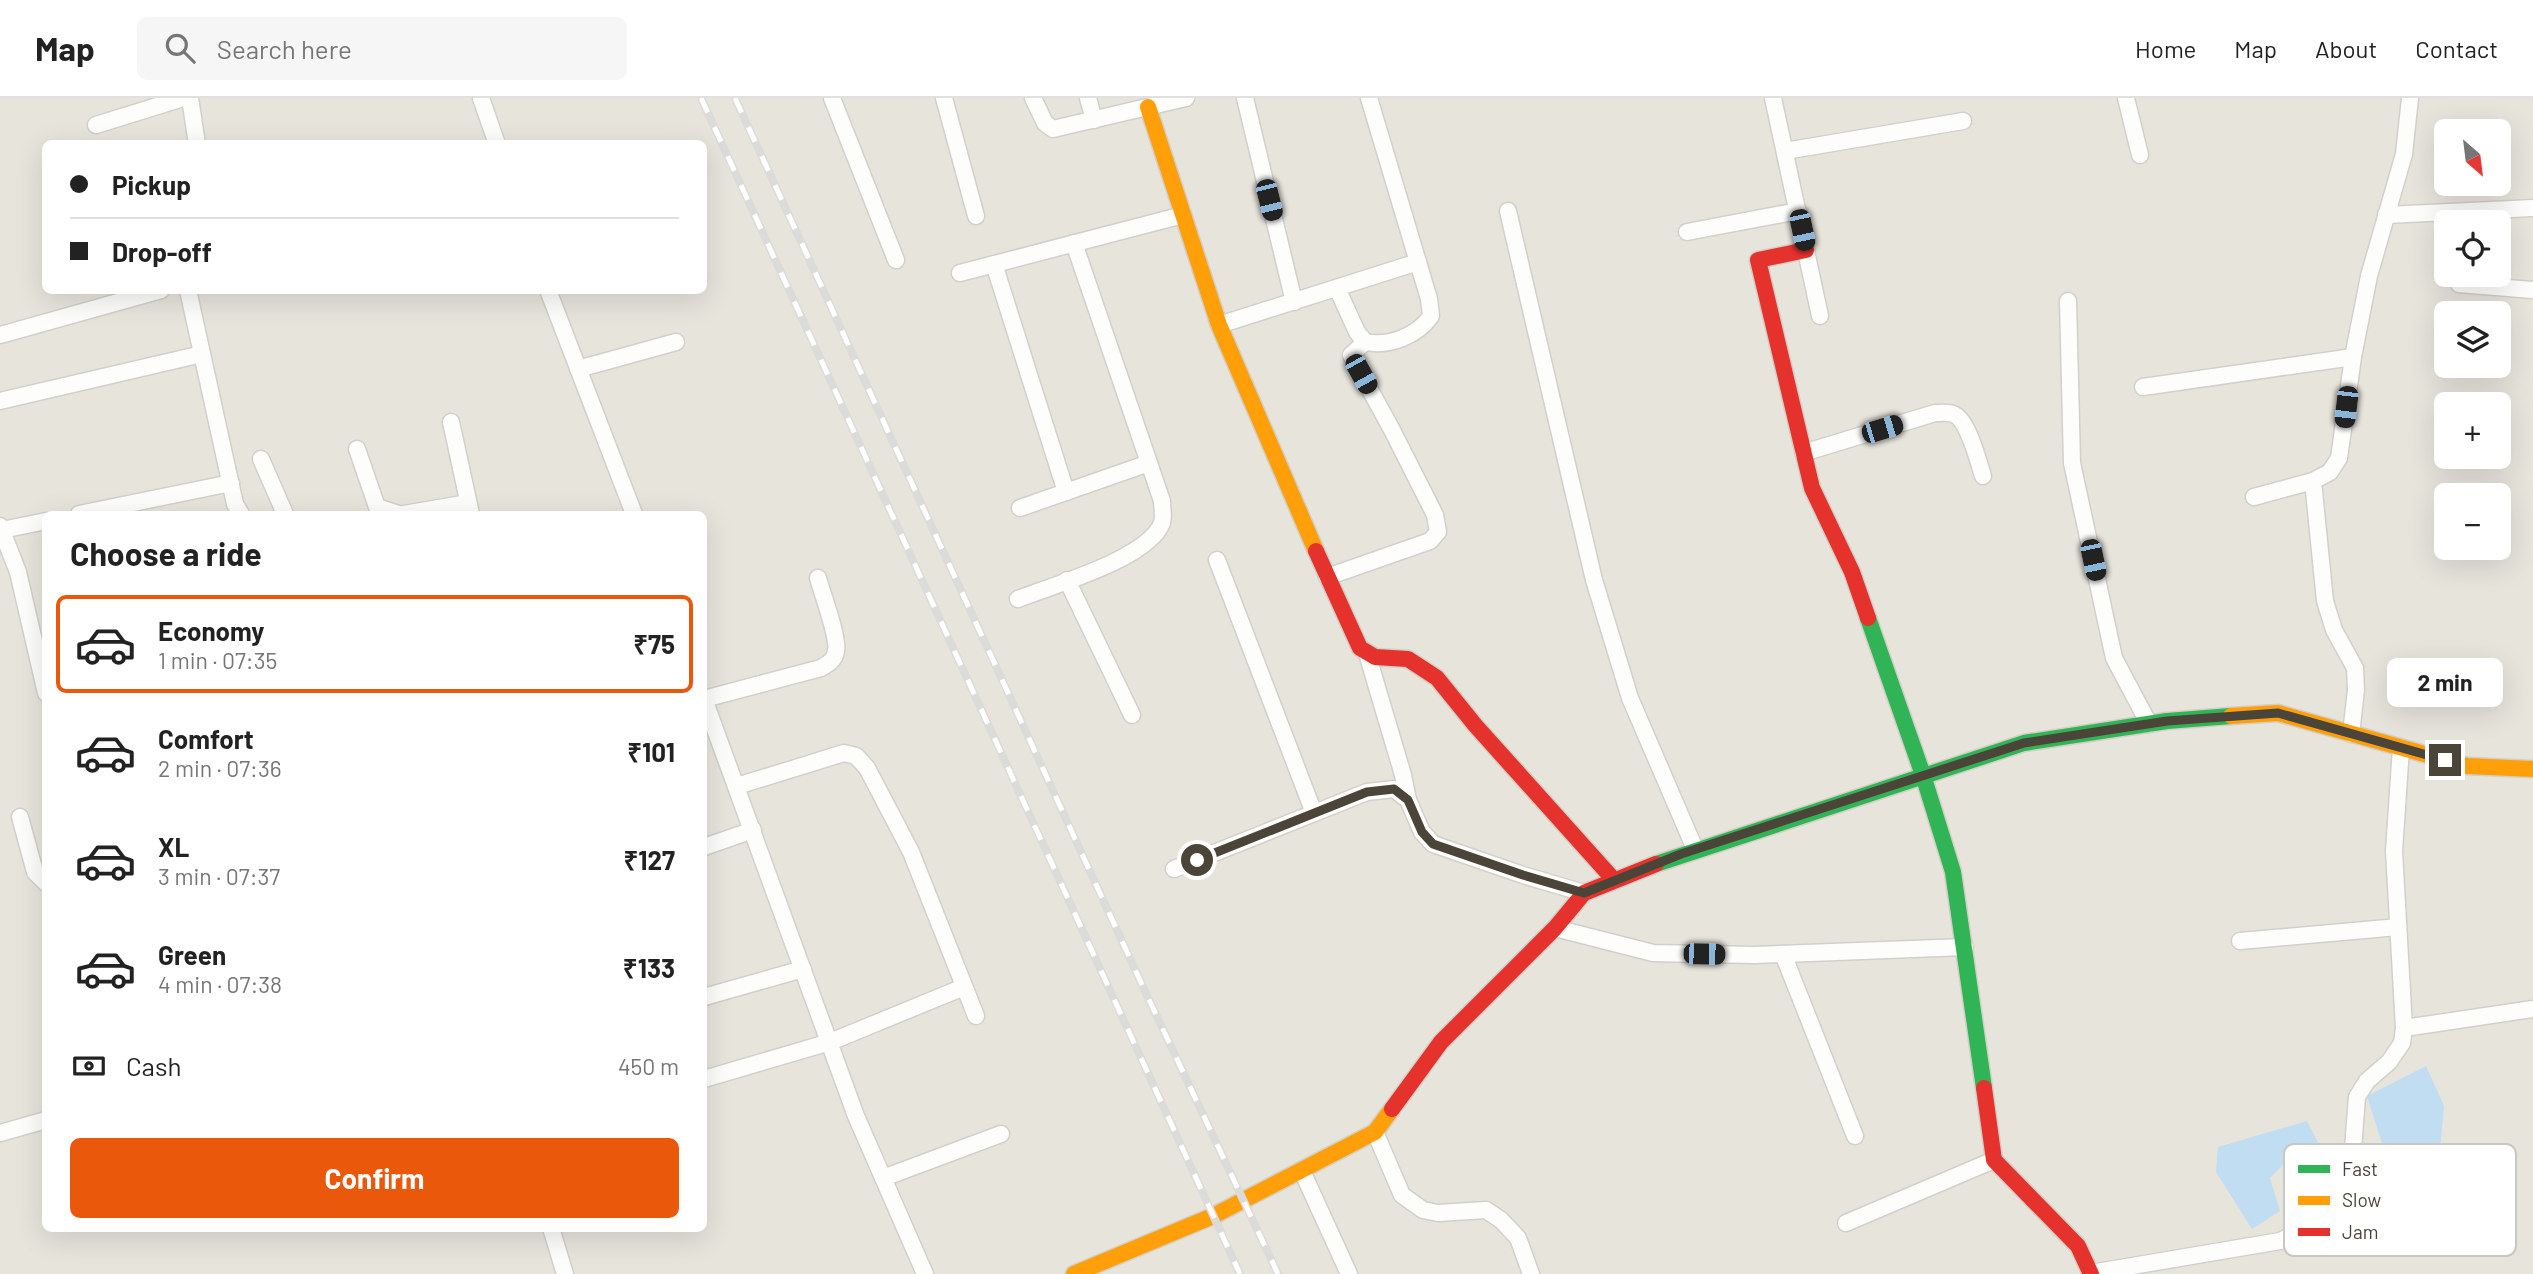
<!DOCTYPE html>
<meta charset="utf-8">
<style>
:root{--surface:#fff;--page:#f6f6f6;--text:#222;--muted:#767676;--line:#e0e0e0;--accent:#ea580c}
body{margin:0;font-family:Barlow,sans-serif;background:var(--page);color:var(--text);height:100vh;display:flex;flex-direction:column;font-size:26px;white-space:nowrap}
*{box-sizing:border-box;margin:0}
p{font-size:23px;color:var(--muted)}
.icon{flex:none;width:38px;height:38px;fill:none;stroke:currentColor;stroke-width:2;stroke-linecap:round;stroke-linejoin:round}
.map{position:relative;flex:1;overflow:hidden}
.panel{position:absolute;left:42px;top:413px;width:665px;height:721px;display:flex;flex-direction:column;background:var(--surface);border-radius:10px;box-shadow:0 7px 28px #0002}
.panel>*{flex:none}
.top-card{position:absolute;left:42px;top:42px;width:665px;height:154px;border-radius:10px;box-shadow:0 7px 28px #0002;display:grid;align-content:center;height:154px;padding:0 28px;background:var(--surface)}
.needle{width:46px;rotate:152deg}
.tools{position:absolute;left:2434px;top:21px;display:grid;gap:14px}
.tools a{display:grid;place-items:center;width:77px;height:77px;border-radius:10px;background:var(--surface);box-shadow:0 7px 28px #0002;font-size:35px}
.end{position:absolute;width:32px;height:32px;margin:-16px;border:9px solid #4b4439;background:#fff;box-shadow:0 0 0 4px #fff}
.from{border-radius:50%}
.bubble{position:absolute;height:49px;border-radius:10px;background:var(--surface);box-shadow:0 7px 28px #0002;font-size:23px;font-weight:700;line-height:49px;text-align:center}
.car{position:absolute;width:21px;height:42px;margin:-21px -10px;border-radius:9px;box-shadow:0 0 5px 2px #0007;background:linear-gradient(#222 24%,#8ab4d8 0 40%,#222 0 76%,#8ab4d8 0 86%,#222 0)}
.top-card b{display:flex;align-items:center;gap:24px;height:66px;font-size:26px}
.top-card b+b{border-top:2px solid var(--line)}
.top-card i{width:18px;height:18px;background:var(--text)}
ul{padding:0;list-style:none}
li{display:flex;align-items:center;gap:21px;height:98px;margin:0 14px 10px;padding:0 14px;border:4px solid transparent;border-radius:10px}
li div{flex:1}
li b{display:block;font-size:26px}
li em{font-style:normal;font-weight:700}
li.selected{border-color:var(--accent)}
li>.icon{width:63px;height:63px;stroke-width:1.5}
h2{padding:0 28px;font-size:32px;line-height:84px}
.pay{display:flex;align-items:center;gap:18px;height:77px;padding:0 28px;font-size:26px}
.pay p{margin-inline-start:auto}
.primary-button{display:flex;gap:14px;margin-top:auto;padding:14px 28px}
.primary-button a{flex:1;height:80px;border-radius:10px;background:var(--accent);color:#fff;font-size:28px;font-weight:700;line-height:80px;text-align:center}
header{display:flex;align-items:center;gap:42px;box-sizing:border-box;height:98px;padding:0 35px;background:var(--surface);border-bottom:2px solid var(--line)}
header strong{font-size:33px}
nav{display:flex;gap:38px;margin-inline-start:auto;font-size:24px}
.search{width:490px;height:63px;background:var(--page);display:flex;align-items:center;gap:18px;box-sizing:border-box;padding:0 24px;border-radius:10px;color:var(--muted);font-size:26px}
.map>svg:first-child{display:block}
.residential{fill:#e7e4dc;fill-rule:evenodd}
.water{fill:#c0ddf1}
.lines{fill:none;stroke-linecap:round;stroke-linejoin:round}
.street-casing{stroke:#d2d0cb;stroke-width:19}
.fast-casing{stroke:#d3cfc5;stroke-width:19}
.slow-casing{stroke:#d3cfc5;stroke-width:19}
.jam-casing{stroke:#d3cfc5;stroke-width:19}
.street{stroke:#fdfdfc;stroke-width:16}
.fast{stroke:#30b455;stroke-width:16}
.slow{stroke:#ff9f0a;stroke-width:16}
.jam{stroke:#e5322d;stroke-width:16}
.rail-casing{stroke:#dbdbda;stroke-width:8}
.rail{stroke:#fff;stroke-width:5;stroke-dasharray:16;stroke-linecap:butt}
.route{stroke:#4b4439;stroke-width:9}
.key{fill:#fff;stroke:#c9c7c4;stroke-width:2}
.key-label{font-size:19px;fill:#4b4439}
</style>
<header>
<strong>Map</strong>
<div class="search"><svg class="icon" aria-label="search" viewBox="0 0 24 24"><circle cx="10" cy="10" r="6"/><path d="M15 15l6 6"/></svg>Search here</div>
<nav><a>Home</a><a>Map</a><a>About</a><a>Contact</a></nav>
</header>
<div class="map">
<svg width="2533" height="1176" viewBox="0 0 2533 1176">
<rect width="100%" height="100%" fill="#f4f2ee"/>
<path class="residential" d="M 0,0 L 2533,0 L 2533,1176 L 0,1176 ZM 2446,33 L 2499,33 L 2499,86 L 2446,86 ZM 46,46 L 704,46 L 704,192 L 46,192 ZM 2446,124 L 2499,124 L 2499,177 L 2446,177 ZM 2446,215 L 2499,215 L 2499,268 L 2446,268 ZM 2446,306 L 2499,306 L 2499,359 L 2446,359 ZM 2446,397 L 2499,397 L 2499,450 L 2446,450 ZM 46,416 L 704,416 L 704,1130 L 46,1130 Z"/>
<g class="water">
<polygon points="2426,968 2444,1008 2440,1052 2386,1058 2367,998"/>
<polygon points="2307,1023 2338,1083 2306,1105 2283,1067 2270,1080 2280,1113 2252,1131 2216,1074 2218,1049"/>
</g>
<g class="lines">
<g class="street-casing">
<g id="street">
<polyline points="190,0 197,46"/>
<polyline points="481,0 497,46"/>
<polyline points="832,0 896,162"/>
<polyline points="944,0 976,118"/>
<polyline points="1033,0 1045,25 1053,31 1186,0"/>
<polyline points="1088,0 1094,22"/>
<polyline points="1245,0 1294,204"/>
<polyline points="1773,0 1820,218"/>
<polyline points="2126,0 2140,57"/>
<polyline points="96,27 183,0"/>
<polyline points="1785,53 1963,23"/>
<polyline points="1508,113 1594,482 1630,600 1695,751"/>
<polyline points="2386,117 2533,110"/>
<polyline points="1687,134 1798,113"/>
<polyline points="994,166 1066,394"/>
<polyline points="960,175 1183,117"/>
<polyline points="2459,186 2533,192"/>
<path d="M 1337,190 L 1357,234 L 1365,244 C 1389,249 1417,238 1431,218 L 1429,201 L 1369,0"/>
<polyline points="188,192 235,406 241,416"/>
<polyline points="548,192 634,416"/>
<polyline points="2068,203 2072,365 2114,560 2149,626"/>
<polyline points="1219,227 1418,164"/>
<polyline points="0,237 161,192"/>
<polyline points="578,271 676,244"/>
<polyline points="2143,289 2353,259"/>
<polyline points="0,303 202,256"/>
<polyline points="451,324 471,416"/>
<polyline points="357,351 377,409 399,416"/>
<path d="M 1803,355 L 1935,315 C 1940,315 1948,314 1953,316 C 1968,321 1978,363 1983,378"/>
<polyline points="261,361 285,416"/>
<polyline points="2313,383 2325,503 2334,532 2355,570 2356,592 2351,636"/>
<polyline points="2254,399 2313,383 2330,374 2339,360 2353,259 2369,178 2404,56 2410,0"/>
<polyline points="1020,410 1149,365"/>
<polyline points="79,416 231,385"/>
<polyline points="404,416 468,405"/>
<polyline points="0,428 18,474 46,595"/>
<polyline points="2,432 46,423"/>
<polyline points="1217,462 1314,715"/>
<polyline points="1327,479 1430,443 1438,434 1435,417 1392,332 1351,257 1365,244"/>
<path d="M 818,480 C 822,495 839,540 836,553 C 835,562 828,566 821,570 L 704,601 L 856,1018 L 925,1176"/>
<polyline points="1067,482 1132,617"/>
<path d="M 1018,501 C 1053,487 1148,461 1162,425 C 1164,419 1162,410 1162,403 L 1074,145"/>
<polyline points="1368,559 1403,677 1408,702"/>
<polyline points="737,688 844,655 856,658 867,670 911,754 976,918"/>
<polyline points="20,719 35,774 46,785"/>
<polyline points="704,749 753,732"/>
<polyline points="1174,771 1367,694 1394,691 1408,702 1422,734 1433,746 1523,777 1584,795"/>
<polyline points="1555,830 1653,855 1755,857 1965,849"/>
<polyline points="2240,843 2398,829"/>
<polyline points="1783,856 1855,1038"/>
<polyline points="704,899 803,871"/>
<polyline points="2404,930 2533,911"/>
<polyline points="704,981 830,944 964,889"/>
<polyline points="1375,1034 1402,1097 1423,1112 1438,1115 1486,1112 1501,1122 1518,1140 1531,1176"/>
<polyline points="0,1035 46,1022"/>
<polyline points="1302,1073 1349,1176"/>
<polyline points="883,1080 1001,1036"/>
<polyline points="1846,1125 1994,1062"/>
<polyline points="551,1130 565,1176"/>
<polyline points="2091,1175 2280,1143 2309,1129 2339,1108 2350,1088 2357,999 2367,983 2389,964 2402,945 2404,930 2394,753 2401,650"/>
</g>
</g>
<g class="fast-casing">
<g id="fast">
<polyline points="1868,520 1923,677 1953,774 1984,990"/>
<polyline points="1656,766 2024,645 2167,623 2231,618"/>
</g>
</g>
<g class="slow-casing">
<g id="slow">
<polyline points="1148,9 1219,227 1316,453"/>
<polyline points="2231,618 2278,615 2467,668 2533,671"/>
<polyline points="1074,1176 1213,1118 1375,1034 1392,1011"/>
</g>
</g>
<g class="jam-casing">
<g id="jam">
<polyline points="1806,152 1758,162 1812,390 1852,474 1868,520"/>
<polyline points="1316,453 1360,550 1375,559 1408,561 1437,580 1475,627 1614,782"/>
<polyline points="1984,990 1994,1062 2078,1148 2091,1176"/>
<polyline points="1392,1011 1441,944 1555,830 1584,795 1656,766"/>
</g>
</g>
<use href="#street" class="street"/>
<use href="#fast" class="fast"/>
<use href="#slow" class="slow"/>
<use href="#jam" class="jam"/>
<g class="rail-casing">
<g id="rail">
<polyline points="701,0 1240,1176"/>
<polyline points="735,0 1144,891 1278,1176"/>
</g>
</g>
<use href="#rail" class="rail"/>
</g>
<g class="lines">
<polyline class="route" points="1197,762 1367,694 1394,691 1408,702 1422,734 1433,746 1523,777 1584,795 1681,756 2024,645 2167,623 2278,615 2445,662"/>
</g>
<rect x="2284" y="1046" width="232" height="112" rx="10" class="key"/>
<rect x="2298" y="1067" width="32" height="8" fill="#30b455"/>
<rect x="2298" y="1098" width="32" height="9" fill="#ff9f0a"/>
<rect x="2298" y="1130" width="32" height="8" fill="#e5322d"/>
<g class="key-label">
<text x="2342" y="1078">Fast</text>
<text x="2342" y="1109">Slow</text>
<text x="2342" y="1141">Jam</text>
</g>
</svg>
<div class="tools">
<a><svg class="needle" viewBox="-14 -14 28 28"><path d="M0-13l5 13h-10z" fill="#e53935"/><path d="M0 13l5-13h-10z" fill="#767676"/></svg></a>
<a><svg class="icon" aria-label="locate" viewBox="0 0 24 24"><circle cx="12" cy="12" r="6"/><path d="M12 2v4M12 18v4M2 12h4M18 12h4"/></svg></a>
<a><svg class="icon" aria-label="layers" viewBox="0 0 24 24"><path d="M12 4l9 5-9 5-9-5zM3 14l9 5 9-5"/></svg></a>
<a>+</a>
<a>−</a>
</div>
<i class="end from" style="left:1197px;top:762px"></i>
<i class="end" style="left:2445px;top:662px"></i>
<div class="bubble" style="left:2387px;top:560px;width:116px">2 min</div>
<i class="car" style="left:1269px;top:102px;rotate:166deg"></i>
<i class="car" style="left:1802px;top:132px;rotate:168deg"></i>
<i class="car" style="left:1361px;top:276px;rotate:151deg"></i>
<i class="car" style="left:2346px;top:309px;rotate:187deg"></i>
<i class="car" style="left:1882px;top:331px;rotate:73deg"></i>
<i class="car" style="left:2093px;top:462px;rotate:168deg"></i>
<i class="car" style="left:1704px;top:856px;rotate:91deg"></i>
<div class="top-card">
<b><i class="from"></i>Pickup</b>
<b><i></i>Drop-off</b>
</div>
<section class="panel">
<h2>Choose a ride</h2>
<ul>
<li class="selected"><svg class="icon" aria-label="car" viewBox="0 0 24 24"><path d="M5 17H2v-5l4-1 3-4h7l3 4 3 1v5h-3M9 17h6M6 11h13"/><circle cx="7" cy="17" r="2"/><circle cx="17" cy="17" r="2"/></svg><div><b>Economy</b><p>1 min · 07:35</p></div><em>₹75</em></li>
<li><svg class="icon" aria-label="car" viewBox="0 0 24 24"><path d="M5 17H2v-5l4-1 3-4h7l3 4 3 1v5h-3M9 17h6M6 11h13"/><circle cx="7" cy="17" r="2"/><circle cx="17" cy="17" r="2"/></svg><div><b>Comfort</b><p>2 min · 07:36</p></div><em>₹101</em></li>
<li><svg class="icon" aria-label="car" viewBox="0 0 24 24"><path d="M5 17H2v-5l4-1 3-4h7l3 4 3 1v5h-3M9 17h6M6 11h13"/><circle cx="7" cy="17" r="2"/><circle cx="17" cy="17" r="2"/></svg><div><b>XL</b><p>3 min · 07:37</p></div><em>₹127</em></li>
<li><svg class="icon" aria-label="car" viewBox="0 0 24 24"><path d="M5 17H2v-5l4-1 3-4h7l3 4 3 1v5h-3M9 17h6M6 11h13"/><circle cx="7" cy="17" r="2"/><circle cx="17" cy="17" r="2"/></svg><div><b>Green</b><p>4 min · 07:38</p></div><em>₹133</em></li>
</ul>
<div class="pay"><svg class="icon" aria-label="cash" viewBox="0 0 24 24"><path d="M3 7h18v10H3z"/><circle cx="12" cy="12" r="2"/></svg>Cash<p>450 m</p></div>
<div class="primary-button"><a>Confirm</a></div>
</section>
</div>
